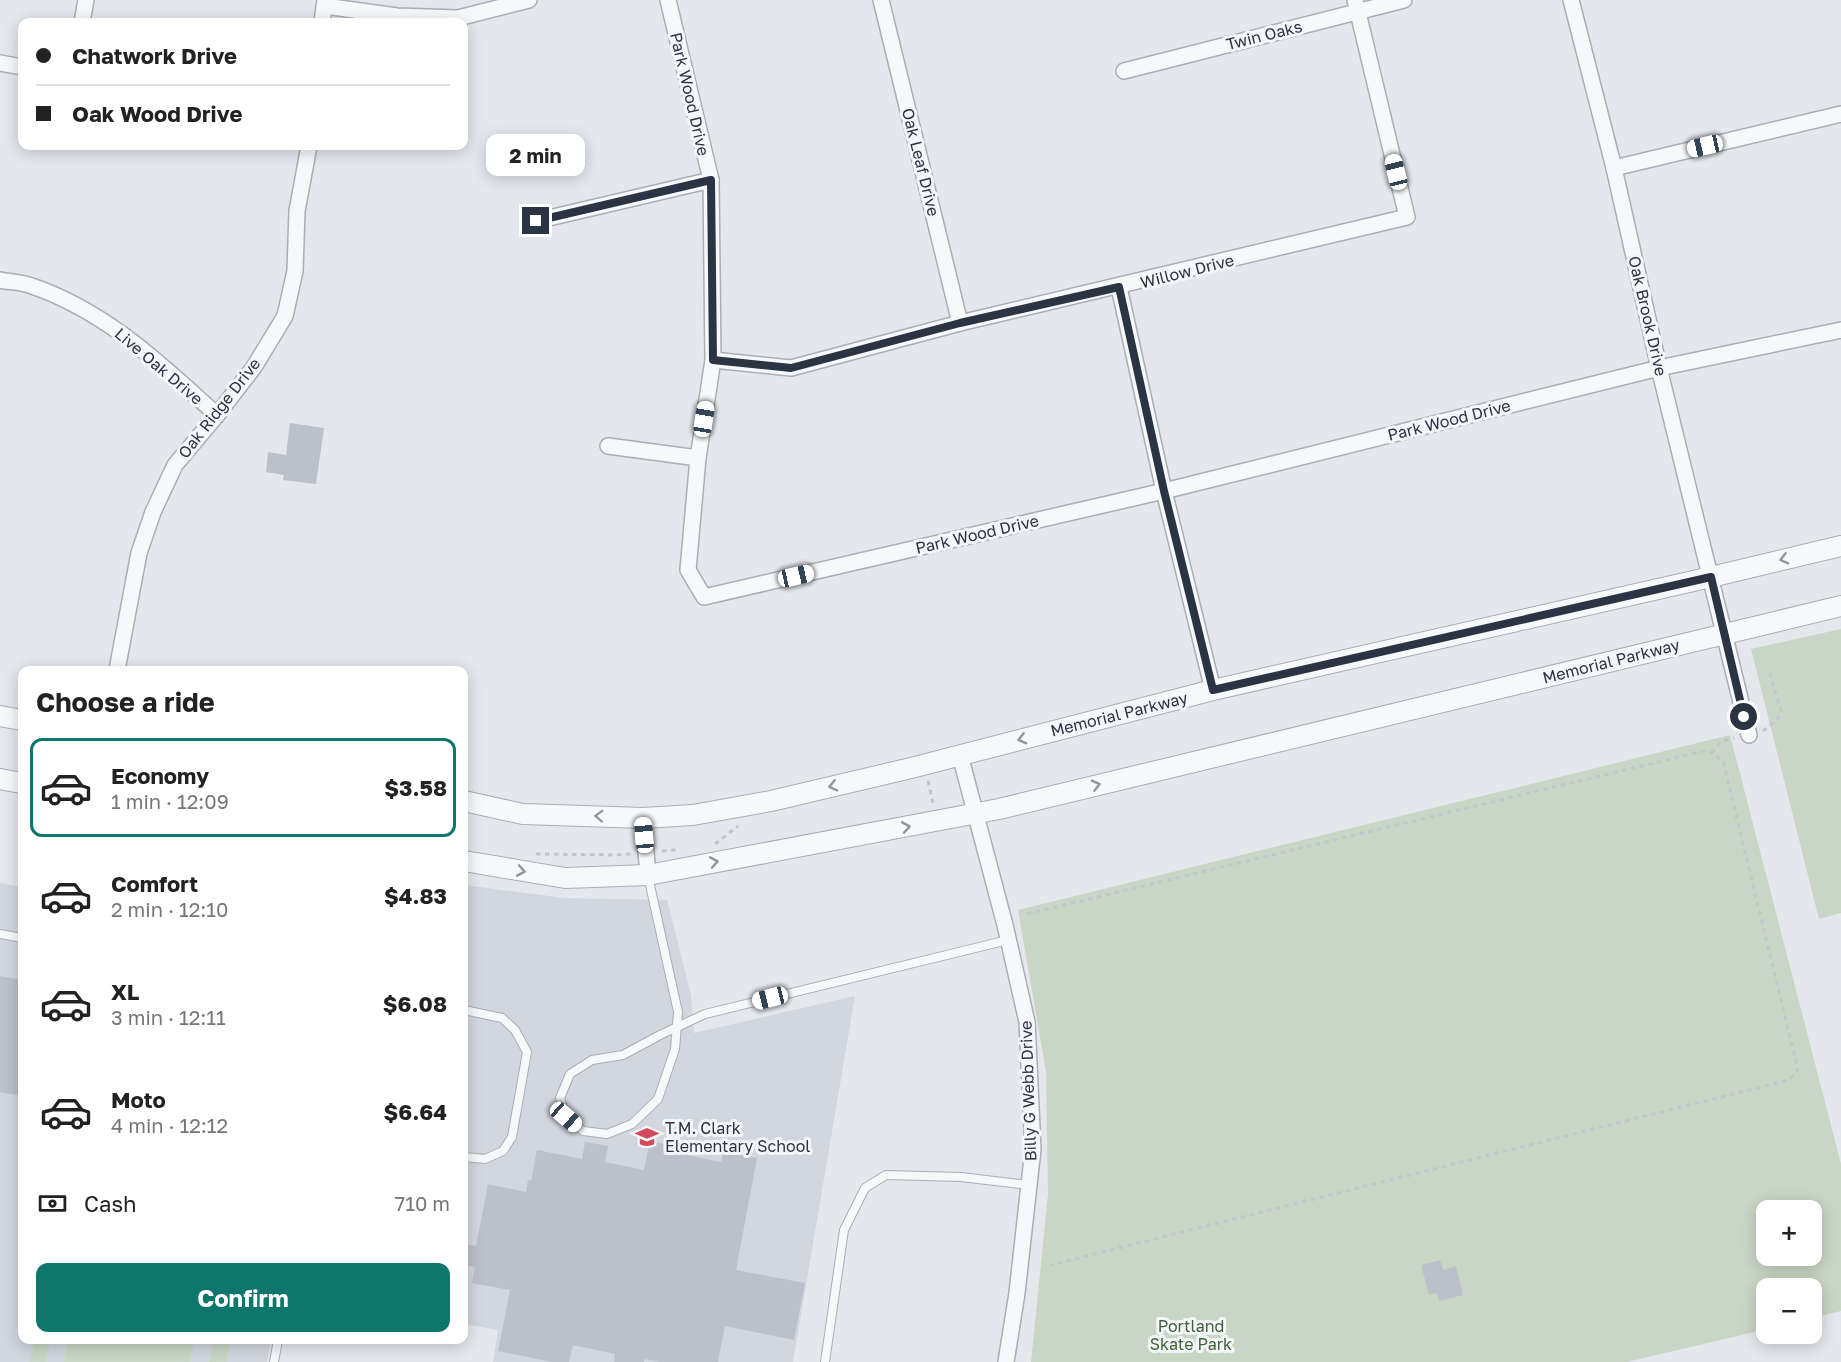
<!DOCTYPE html>
<meta charset="utf-8">
<style>
:root{--surface:#fff;--page:#f6f6f6;--text:#222;--muted:#767676;--line:#e0e0e0;--accent:#0f766e}
body{margin:0;font-family:"Golos Text",sans-serif;background:var(--page);color:var(--text);height:100vh;display:flex;flex-direction:column;font-size:22px;white-space:nowrap}
*{box-sizing:border-box;margin:0}
p{font-size:20px;color:var(--muted)}
.icon{flex:none;width:33px;height:33px;fill:none;stroke:currentColor;stroke-width:2;stroke-linecap:round;stroke-linejoin:round}
.map{position:relative;flex:1;overflow:hidden}
.panel{position:absolute;left:18px;top:666px;width:450px;height:678px;display:flex;flex-direction:column;background:var(--surface);border-radius:12px;box-shadow:0 3px 15px #0003}
.panel>*{flex:none}
.top-card{position:absolute;left:18px;top:18px;width:450px;height:132px;border-radius:12px;box-shadow:0 3px 15px #0003;display:grid;align-content:center;height:132px;padding:0 18px;background:var(--surface)}
.tools{position:absolute;left:1756px;top:1200px;display:grid;gap:12px}
.tools a{display:grid;place-items:center;width:66px;height:66px;border-radius:12px;background:var(--surface);box-shadow:0 3px 15px #0003;font-size:30px}
.end{position:absolute;width:27px;height:27px;margin:-14px;border:8px solid #2b3445;background:#fff;box-shadow:0 0 0 3px #fff}
.from{border-radius:50%}
.bubble{position:absolute;height:42px;border-radius:12px;background:var(--surface);box-shadow:0 3px 15px #0003;font-size:20px;font-weight:700;line-height:42px;text-align:center}
.car{position:absolute;width:18px;height:36px;margin:-18px -9px;border-radius:8px;box-shadow:0 0 4px 2px #0007;background:linear-gradient(#fff 24%,#345 0 40%,#fff 0 76%,#345 0 86%,#fff 0)}
.top-card b{display:flex;align-items:center;gap:21px;height:57px;font-size:22px}
.top-card b+b{border-top:2px solid var(--line)}
.top-card i{width:15px;height:15px;background:var(--text)}
ul{padding:0;list-style:none}
li{display:flex;align-items:center;gap:18px;height:99px;margin:0 12px 9px;padding:0 6px;border:3px solid transparent;border-radius:12px}
li div{flex:1}
li b{display:block;font-size:22px}
li em{font-style:normal;font-weight:700}
li.selected{border-color:var(--accent)}
li>.icon{width:54px;height:54px;stroke-width:1.5}
h2{padding:0 18px;font-size:27px;line-height:72px}
.pay{display:flex;align-items:center;gap:15px;height:66px;padding:0 18px;font-size:22px}
.pay p{margin-inline-start:auto}
.primary-button{display:flex;gap:12px;margin-top:auto;padding:12px 18px}
.primary-button a{flex:1;height:69px;border-radius:12px;background:var(--accent);color:#fff;font-size:24px;font-weight:700;line-height:69px;text-align:center}
.map>svg:first-child{display:block}
.built{fill:#d2d6de}
.green{fill:#c9d6c5;fill-rule:evenodd}
.building{fill:#bbc0ca}
.lines{fill:none;stroke-linecap:round;stroke-linejoin:round}
.service-casing{stroke:#a9aeb7;stroke-width:10}
.minor-casing{stroke:#a9aeb7;stroke-width:18}
.tertiary-casing{stroke:#a9aeb7;stroke-width:22}
.path{stroke:#c2c5cb;stroke-width:3;stroke-dasharray:4.5 4.5;stroke-linecap:butt}
.service{stroke:#f7f8fa;stroke-width:8}
.minor{stroke:#f7f8fa;stroke-width:15}
.tertiary{stroke:#f7f8fa;stroke-width:20}
.oneway{stroke:#9196a0}
.route{stroke:#2b3445;stroke-width:8}
.labels{text-anchor:middle;stroke-width:6;stroke-linejoin:round;paint-order:stroke}
.street-label{font-size:16px;fill:#2b3445;stroke:#f4f6f9}
.poi-label{font-size:16px;fill:#2b3445;stroke:#f4f6f9;text-anchor:start}
.park-label{font-size:16px;fill:#3f6138;stroke:#f4f6f9}
</style>
<div class="map">
<svg width="1841" height="1362" viewBox="0 0 1841 1362">
<rect width="100%" height="100%" fill="#e4e7ec"/>
<g class="built">
<polygon points="0,883 22,887 22,1340 271,1340 267,1362 0,1362"/>
<polygon points="464,885 565,898 667,900 691,995 694,1033 855,996 793,1362 493,1362 498,1330 464,1324"/>
</g>
<g class="green">
<polygon points="1841,629 1841,913 1819,919 1751,649"/>
<path d="M 1730,735 L 1841,1164 L 1841,1311 L 1812,1318 L 1812,1288 L 1767,1288 L 1767,1329 L 1627,1362 L 1031,1362 L 1048,1194 L 1046,1072 L 1018,910 ZM 1767,1210 L 1812,1210 L 1812,1256 L 1767,1256 Z"/>
<polygon points="34,1340 50,1340 46,1362 30,1362"/>
<polygon points="68,1340 194,1340 190,1362 64,1362"/>
<polygon points="213,1340 230,1340 226,1362 209,1362"/>
</g>
<g class="building">
<polygon points="290,423 324,428 316,484 283,480 284,475 266,472 268,452 286,455"/>
<polygon points="0,976 22,980 22,1096 0,1092"/>
<polygon points="650,1141 685,1148 683,1154 721,1162 723,1151 757,1158 736,1270 805,1283 794,1340 725,1326 718,1362 660,1362 644,1359 644,1362 614,1362 615,1354 573,1345 569,1362 552,1362 498,1351 510,1290 472,1283 475,1267 464,1265 464,1244 476,1246 488,1184 526,1192 528,1180 531,1181 537,1150 582,1159 585,1142 608,1146 605,1162 644,1170"/>
<polygon points="1440,1260 1443,1270 1456,1266 1463,1295 1439,1301 1437,1293 1429,1295 1421,1265"/>
</g>
<g class="lines">
<g class="service-casing">
<g id="service">
<polyline points="648,876 678,1012 675,1049 658,1099 632,1124 607,1134 583,1131 566,1117 560,1098 570,1074 592,1060 623,1055 660,1035 705,1014 1008,940"/>
<polyline points="0,934 22,938"/>
<polyline points="464,1010 502,1018 515,1030 527,1052 512,1137 503,1151 485,1159 464,1157"/>
<polyline points="274,1362 278,1340"/>
<polyline points="825,1362 844,1230 865,1188 886,1175 961,1177 1029,1185"/>
</g>
</g>
<g class="minor-casing">
<g id="minor">
<polyline points="668,0 711,180 713,360 698,458 688,570 704,597 1164,491 1659,368 1841,330"/>
<polyline points="881,0 960,323"/>
<polyline points="1571,0 1614,168 1659,368 1749,735"/>
<polyline points="325,6 397,16 458,18 529,0"/>
<polyline points="82,22 86,0"/>
<polyline points="322,22 325,0"/>
<polyline points="0,63 22,67"/>
<polyline points="1124,71 1404,0"/>
<polyline points="1614,168 1841,114"/>
<polyline points="536,221 711,180"/>
<path d="M 0,280 C 10,282 22,282 32,286 C 107,312 159,363 217,415"/>
<polyline points="1119,287 1164,491 1213,690"/>
<polyline points="713,360 791,368 960,323 1407,217 1355,0"/>
<polyline points="608,446 698,458"/>
<polyline points="117,670 139,553 153,512 175,465 217,415 254,367 285,316 295,271 297,211 309,146"/>
<polyline points="960,755 1005,925 1027,1022 1033,1149 1017,1293 1006,1362"/>
<polyline points="643,818 648,875"/>
</g>
</g>
<g class="tertiary-casing">
<g id="tertiary">
<polyline points="0,716 22,720"/>
<polyline points="0,779 22,783"/>
<polyline points="464,801 523,814 643,818 693,815 771,801 911,768 1213,690 1711,577 1841,546"/>
<polyline points="464,861 565,878 648,875 999,809 1841,606"/>
</g>
</g>
<g class="path">
<polyline points="1763,731 1777,720 1781,711 1770,673"/>
<polyline points="1712,753 1720,742 1734,738"/>
<polyline points="928,781 933,803"/>
<polyline points="715,844 738,826"/>
<polyline points="662,851 676,850"/>
<polyline points="536,854 615,855 631,854"/>
<polyline points="1027,914 1708,750 1723,761 1798,1070 1789,1080 1051,1265"/>
</g>
<use href="#service" class="service"/>
<use href="#minor" class="minor"/>
<use href="#tertiary" class="tertiary"/>
</g>
<defs><path id="oneway-chevron" d="M-2-3.5L2.5 0L-2 3.5" fill="none" stroke-width="1.6" stroke-linecap="round" stroke-linejoin="round" transform="scale(1.5)"/></defs>
<g class="oneway">
<use href="#oneway-chevron" transform="translate(1784 559) rotate(166)"/>
<use href="#oneway-chevron" transform="translate(1022 739) rotate(166)"/>
<use href="#oneway-chevron" transform="translate(1096 785) rotate(-14)"/>
<use href="#oneway-chevron" transform="translate(833 786) rotate(167)"/>
<use href="#oneway-chevron" transform="translate(599 816) rotate(-178)"/>
<use href="#oneway-chevron" transform="translate(906 827) rotate(-10)"/>
<use href="#oneway-chevron" transform="translate(714 862) rotate(-10)"/>
<use href="#oneway-chevron" transform="translate(521 871) rotate(10)"/>
</g>
<g class="lines">
<polyline class="route" points="536,221 711,180 713,360 791,368 960,323 1119,287 1164,491 1213,690 1711,577 1744,717"/>
</g>
<defs>
<g id="school-bare" transform="scale(1.8)"><path d="M0-5L7-2L0 1L-7-2ZM-4 1L0 2.5L4 1V4Q0 6-4 4Z" fill="#d1495b" stroke="#f4f6f9" stroke-width="2.5" paint-order="stroke"/></g>
</defs>
<g fill-rule="evenodd">
<use href="#school-bare" x="647" y="1137"/>
</g>
<g class="labels">
<g class="street-label">
<text transform="translate(1264 35) rotate(-14)" y="6">Twin Oaks</text>
<text transform="translate(690 94) rotate(77)" y="6">Park Wood Drive</text>
<text transform="translate(921 162) rotate(76)" y="6">Oak Leaf Drive</text>
<text transform="translate(1187 271) rotate(-14)" y="6">Willow Drive</text>
<text transform="translate(1648 316) rotate(77)" y="6">Oak Brook Drive</text>
<text transform="translate(159 366) rotate(40)" y="6">Live Oak Drive</text>
<text transform="translate(219 408) rotate(-52)" y="6">Oak Ridge Drive</text>
<text transform="translate(1449 420) rotate(-14)" y="6">Park Wood Drive</text>
<text transform="translate(977 534) rotate(-13)" y="6">Park Wood Drive</text>
<text transform="translate(1611 661) rotate(-14)" y="6">Memorial Parkway</text>
<text transform="translate(1119 714) rotate(-14)" y="6">Memorial Parkway</text>
<text transform="translate(1028 1091) rotate(-92)" y="6">Billy G Webb Drive</text>
</g>
<g class="poi-label">
<text x="665" y="1134">T.M. Clark<tspan x="665" dy="18">Elementary School</tspan></text>
</g>
<g class="park-label">
<text x="1191" y="1332">Portland<tspan x="1191" dy="18">Skate Park</tspan></text>
</g>
</g>
</svg>
<div class="tools">
<a>+</a>
<a>−</a>
</div>
<i class="end from" style="left:1744px;top:717px"></i>
<i class="end" style="left:536px;top:221px"></i>
<div class="bubble" style="left:486px;top:134px;width:99px">2 min</div>
<i class="car" style="left:1705px;top:146px;rotate:257deg"></i>
<i class="car" style="left:1396px;top:172px;rotate:346deg"></i>
<i class="car" style="left:704px;top:419px;rotate:9deg"></i>
<i class="car" style="left:796px;top:576px;rotate:77deg"></i>
<i class="car" style="left:644px;top:835px;rotate:355deg"></i>
<i class="car" style="left:770px;top:998px;rotate:256deg"></i>
<i class="car" style="left:566px;top:1117px;rotate:131deg"></i>
<div class="top-card">
<b><i class="from"></i>Chatwork Drive</b>
<b><i></i>Oak Wood Drive</b>
</div>
<section class="panel">
<h2>Choose a ride</h2>
<ul>
<li class="selected"><svg class="icon" aria-label="car" viewBox="0 0 24 24"><path d="M5 17H2v-5l4-1 3-4h7l3 4 3 1v5h-3M9 17h6M6 11h13"/><circle cx="7" cy="17" r="2"/><circle cx="17" cy="17" r="2"/></svg><div><b>Economy</b><p>1 min · 12:09</p></div><em>$3.58</em></li>
<li><svg class="icon" aria-label="car" viewBox="0 0 24 24"><path d="M5 17H2v-5l4-1 3-4h7l3 4 3 1v5h-3M9 17h6M6 11h13"/><circle cx="7" cy="17" r="2"/><circle cx="17" cy="17" r="2"/></svg><div><b>Comfort</b><p>2 min · 12:10</p></div><em>$4.83</em></li>
<li><svg class="icon" aria-label="car" viewBox="0 0 24 24"><path d="M5 17H2v-5l4-1 3-4h7l3 4 3 1v5h-3M9 17h6M6 11h13"/><circle cx="7" cy="17" r="2"/><circle cx="17" cy="17" r="2"/></svg><div><b>XL</b><p>3 min · 12:11</p></div><em>$6.08</em></li>
<li><svg class="icon" aria-label="car" viewBox="0 0 24 24"><path d="M5 17H2v-5l4-1 3-4h7l3 4 3 1v5h-3M9 17h6M6 11h13"/><circle cx="7" cy="17" r="2"/><circle cx="17" cy="17" r="2"/></svg><div><b>Moto</b><p>4 min · 12:12</p></div><em>$6.64</em></li>
</ul>
<div class="pay"><svg class="icon" aria-label="cash" viewBox="0 0 24 24"><path d="M3 7h18v10H3z"/><circle cx="12" cy="12" r="2"/></svg>Cash<p>710 m</p></div>
<div class="primary-button"><a>Confirm</a></div>
</section>
</div>
